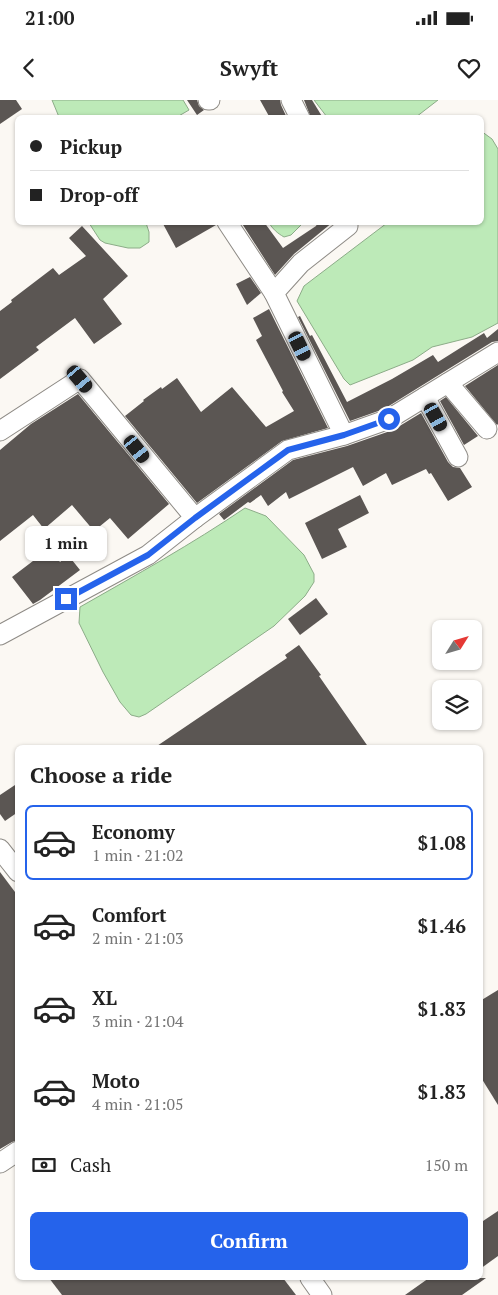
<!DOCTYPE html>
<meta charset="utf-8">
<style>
:root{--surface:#fff;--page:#f2f2f2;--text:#222;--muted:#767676;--line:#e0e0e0;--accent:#2563eb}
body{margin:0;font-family:"PT Serif",serif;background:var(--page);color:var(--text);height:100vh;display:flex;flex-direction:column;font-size:19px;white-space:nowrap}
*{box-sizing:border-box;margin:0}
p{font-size:16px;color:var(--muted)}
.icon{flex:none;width:28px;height:28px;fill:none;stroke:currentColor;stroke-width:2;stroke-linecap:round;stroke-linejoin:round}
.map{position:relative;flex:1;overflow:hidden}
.drawer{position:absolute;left:15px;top:645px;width:468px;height:535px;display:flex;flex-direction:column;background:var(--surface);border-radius:8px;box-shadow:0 1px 4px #0004}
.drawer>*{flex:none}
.top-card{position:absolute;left:15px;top:15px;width:469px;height:110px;border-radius:8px;box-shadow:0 1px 4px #0004;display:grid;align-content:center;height:110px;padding:0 15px;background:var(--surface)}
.needle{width:32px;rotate:53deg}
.buttons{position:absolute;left:432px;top:520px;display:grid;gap:10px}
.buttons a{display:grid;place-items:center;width:50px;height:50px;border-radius:8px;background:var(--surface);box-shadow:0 1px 4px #0004;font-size:25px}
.end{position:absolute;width:22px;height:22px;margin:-11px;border:6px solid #2563eb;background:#fff;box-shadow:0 0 0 2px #fff}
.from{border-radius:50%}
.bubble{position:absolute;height:35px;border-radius:8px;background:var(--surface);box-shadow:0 1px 4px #0004;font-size:16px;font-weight:700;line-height:35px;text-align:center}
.car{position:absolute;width:15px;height:30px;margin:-15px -8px;border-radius:6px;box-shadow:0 0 4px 1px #0007;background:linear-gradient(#222 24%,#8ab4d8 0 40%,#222 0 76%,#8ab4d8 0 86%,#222 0)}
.top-card b{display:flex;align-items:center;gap:18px;height:48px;font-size:19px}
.top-card b+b{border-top:1px solid var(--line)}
.top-card i{width:12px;height:12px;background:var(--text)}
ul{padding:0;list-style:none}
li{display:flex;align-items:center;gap:15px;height:75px;margin:0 10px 8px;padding:0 5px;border:2px solid transparent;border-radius:8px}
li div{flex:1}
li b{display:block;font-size:19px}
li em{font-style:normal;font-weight:700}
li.current{border-color:var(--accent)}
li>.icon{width:45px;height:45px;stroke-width:1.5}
h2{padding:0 15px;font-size:22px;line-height:60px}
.pay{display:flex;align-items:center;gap:12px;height:55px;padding:0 15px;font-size:19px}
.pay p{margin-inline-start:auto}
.button{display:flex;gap:10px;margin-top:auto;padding:10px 15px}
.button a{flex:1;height:58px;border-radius:8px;background:var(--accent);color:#fff;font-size:20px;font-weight:700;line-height:58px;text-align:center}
.status{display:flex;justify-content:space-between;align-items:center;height:35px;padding:0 25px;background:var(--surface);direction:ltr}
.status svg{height:14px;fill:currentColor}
header{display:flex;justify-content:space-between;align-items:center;height:65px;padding:0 15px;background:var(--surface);font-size:22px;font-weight:700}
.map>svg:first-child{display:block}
.water{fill:#bdeab8;stroke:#8cac88}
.building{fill:#5b5653}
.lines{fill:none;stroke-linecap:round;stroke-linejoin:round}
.minor-casing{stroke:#8e8b86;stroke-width:21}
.minor{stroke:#fff;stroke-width:19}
.route{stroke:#2563eb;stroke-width:6}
</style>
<div class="status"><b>21:00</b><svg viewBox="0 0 49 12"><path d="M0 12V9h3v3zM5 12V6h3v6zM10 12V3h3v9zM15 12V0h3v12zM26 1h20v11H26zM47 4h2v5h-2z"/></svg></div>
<header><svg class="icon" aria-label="back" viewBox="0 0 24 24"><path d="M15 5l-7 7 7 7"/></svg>Swyft<svg class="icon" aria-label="heart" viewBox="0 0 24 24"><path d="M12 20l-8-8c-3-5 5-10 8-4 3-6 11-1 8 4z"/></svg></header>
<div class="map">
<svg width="498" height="1195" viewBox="0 0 498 1195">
<rect width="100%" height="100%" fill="#fbf8f3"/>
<g class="water">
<polygon points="52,0 183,0 189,10 177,17 59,17"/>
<polygon points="314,0 438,0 416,17 327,17"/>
<polygon points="481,31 492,39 498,49 498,223 472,237 432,247 413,260 350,285 344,279 297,201 304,186 387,123 481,122"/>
<polygon points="89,123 146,123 149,132 149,142 140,148 128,148 105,143 100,140"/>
<path d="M 269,123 L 303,123 L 291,135 L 284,137 C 277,133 273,129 269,123 Z"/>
<path d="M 245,408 L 266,416 L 304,455 L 314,474 L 314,482 L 305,496 L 274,526 L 146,614 L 139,617 L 131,615 L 120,602 L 103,572 L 79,523 L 80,507 C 136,475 192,444 245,408 Z"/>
</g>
<g class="building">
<polygon points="0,0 16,0 22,9 0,24"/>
<polygon points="187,0 197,0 199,6 204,10 197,15"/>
<polygon points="260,0 280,0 281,5 287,18 270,18"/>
<polygon points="304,0 312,0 323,18 311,18"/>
<polygon points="162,122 216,122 216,125 176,148"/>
<polygon points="241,122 264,122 283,148 316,126 318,122 333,122 294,154 275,175"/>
<polygon points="82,126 128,176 103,199 122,224 94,244 75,218 36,247 39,250 0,279 0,211 12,202 11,200 53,168 59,175 86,156 69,138"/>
<polygon points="250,177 261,193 247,205 236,184"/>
<polygon points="269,209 328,328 282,341 197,403 125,316 144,301 143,300 161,287 162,289 177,278 201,312 232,287 266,327 294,311 282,292 283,291 256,240 262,236 253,218"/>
<polygon points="300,216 310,236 312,235 347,302 392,279 433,255 438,262 484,233 487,238 498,229 498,241 492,242 384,309 350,321 298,217"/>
<polygon points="498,265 498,324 497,325 465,286"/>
<polygon points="78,294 169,404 128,439 110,418 94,431 72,405 44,429 33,415 0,441 0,350 31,324"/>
<polygon points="446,297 478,336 464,345 440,301"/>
<polygon points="421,313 448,362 453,367 460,368 472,387 448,401 431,373 429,374 426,369 392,385 386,373 363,386 353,367 289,399 286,392 268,406 261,395 250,403 248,402 224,420 219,414 293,360 347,346 393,330"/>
<polygon points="360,395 369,413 338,429 347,447 322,459 305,423"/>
<polygon points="50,448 60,462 68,455 80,470 40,500 33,504 12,477"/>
<polygon points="316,498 328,514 300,535 288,519"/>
<polygon points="299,545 321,575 319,576 369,648 154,648 287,558 285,555"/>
<polygon points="18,683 18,712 5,721 0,714 0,695"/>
<polygon points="0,772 18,796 18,1040 12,1042 0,1049"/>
<polygon points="498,890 498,1005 480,976 480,901"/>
<polygon points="498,1111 498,1156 480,1169 480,1123"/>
<polygon points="49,1178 283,1178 296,1195 62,1195"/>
<polygon points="429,1178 486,1178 462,1195 405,1195"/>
</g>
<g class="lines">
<g class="minor-casing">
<g id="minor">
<polyline points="208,0 210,0"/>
<polyline points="291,0 300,18"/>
<polyline points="227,122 274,193"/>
<polyline points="448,283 487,329"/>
<polyline points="425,297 458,357"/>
<polyline points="0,331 80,279 195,418 288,350 344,335 389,319 498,252"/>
<polyline points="344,335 274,193 301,163 348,126 348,122"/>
<polyline points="0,535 148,455 195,418"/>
<polyline points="0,749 18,772"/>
<polyline points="0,1063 18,1051"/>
<polyline points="310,1178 322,1195"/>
</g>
</g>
<use href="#minor" class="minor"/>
</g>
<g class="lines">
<polyline class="route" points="66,499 148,455 195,418 288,350 344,335 389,319"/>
</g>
</svg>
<div class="buttons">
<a><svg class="needle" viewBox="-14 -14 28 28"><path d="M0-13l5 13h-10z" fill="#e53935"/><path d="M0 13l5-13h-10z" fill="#767676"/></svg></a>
<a><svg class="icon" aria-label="layers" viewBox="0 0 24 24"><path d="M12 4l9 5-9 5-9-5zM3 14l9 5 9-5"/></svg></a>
</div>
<i class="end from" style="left:389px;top:319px"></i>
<i class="end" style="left:66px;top:499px"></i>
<div class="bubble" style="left:25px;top:426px;width:82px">1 min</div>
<i class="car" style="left:300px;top:246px;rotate:154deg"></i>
<i class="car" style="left:80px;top:279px;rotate:140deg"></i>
<i class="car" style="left:436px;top:317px;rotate:151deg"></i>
<i class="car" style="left:137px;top:349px;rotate:141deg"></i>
<div class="top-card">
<b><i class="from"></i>Pickup</b>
<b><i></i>Drop-off</b>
</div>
<section class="drawer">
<h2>Choose a ride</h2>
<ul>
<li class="current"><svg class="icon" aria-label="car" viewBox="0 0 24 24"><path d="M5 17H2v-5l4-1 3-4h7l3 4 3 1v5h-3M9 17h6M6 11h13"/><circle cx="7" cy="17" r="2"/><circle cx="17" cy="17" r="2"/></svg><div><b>Economy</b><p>1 min · 21:02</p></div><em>$1.08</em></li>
<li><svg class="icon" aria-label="car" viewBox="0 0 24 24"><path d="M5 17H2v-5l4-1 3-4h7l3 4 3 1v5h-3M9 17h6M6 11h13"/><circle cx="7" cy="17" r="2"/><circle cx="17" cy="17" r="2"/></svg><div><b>Comfort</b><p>2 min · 21:03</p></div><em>$1.46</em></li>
<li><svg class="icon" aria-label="car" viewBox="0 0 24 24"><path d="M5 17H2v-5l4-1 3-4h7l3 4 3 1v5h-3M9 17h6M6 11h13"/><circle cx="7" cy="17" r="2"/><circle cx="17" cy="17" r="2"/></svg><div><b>XL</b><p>3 min · 21:04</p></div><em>$1.83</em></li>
<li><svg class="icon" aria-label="car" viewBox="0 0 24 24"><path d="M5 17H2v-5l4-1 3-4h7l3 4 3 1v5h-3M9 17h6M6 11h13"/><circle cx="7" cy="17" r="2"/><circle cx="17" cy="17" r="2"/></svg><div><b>Moto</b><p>4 min · 21:05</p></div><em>$1.83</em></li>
</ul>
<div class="pay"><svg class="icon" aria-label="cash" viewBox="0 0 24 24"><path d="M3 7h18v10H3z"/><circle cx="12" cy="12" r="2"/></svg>Cash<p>150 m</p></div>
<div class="button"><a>Confirm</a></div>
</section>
</div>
